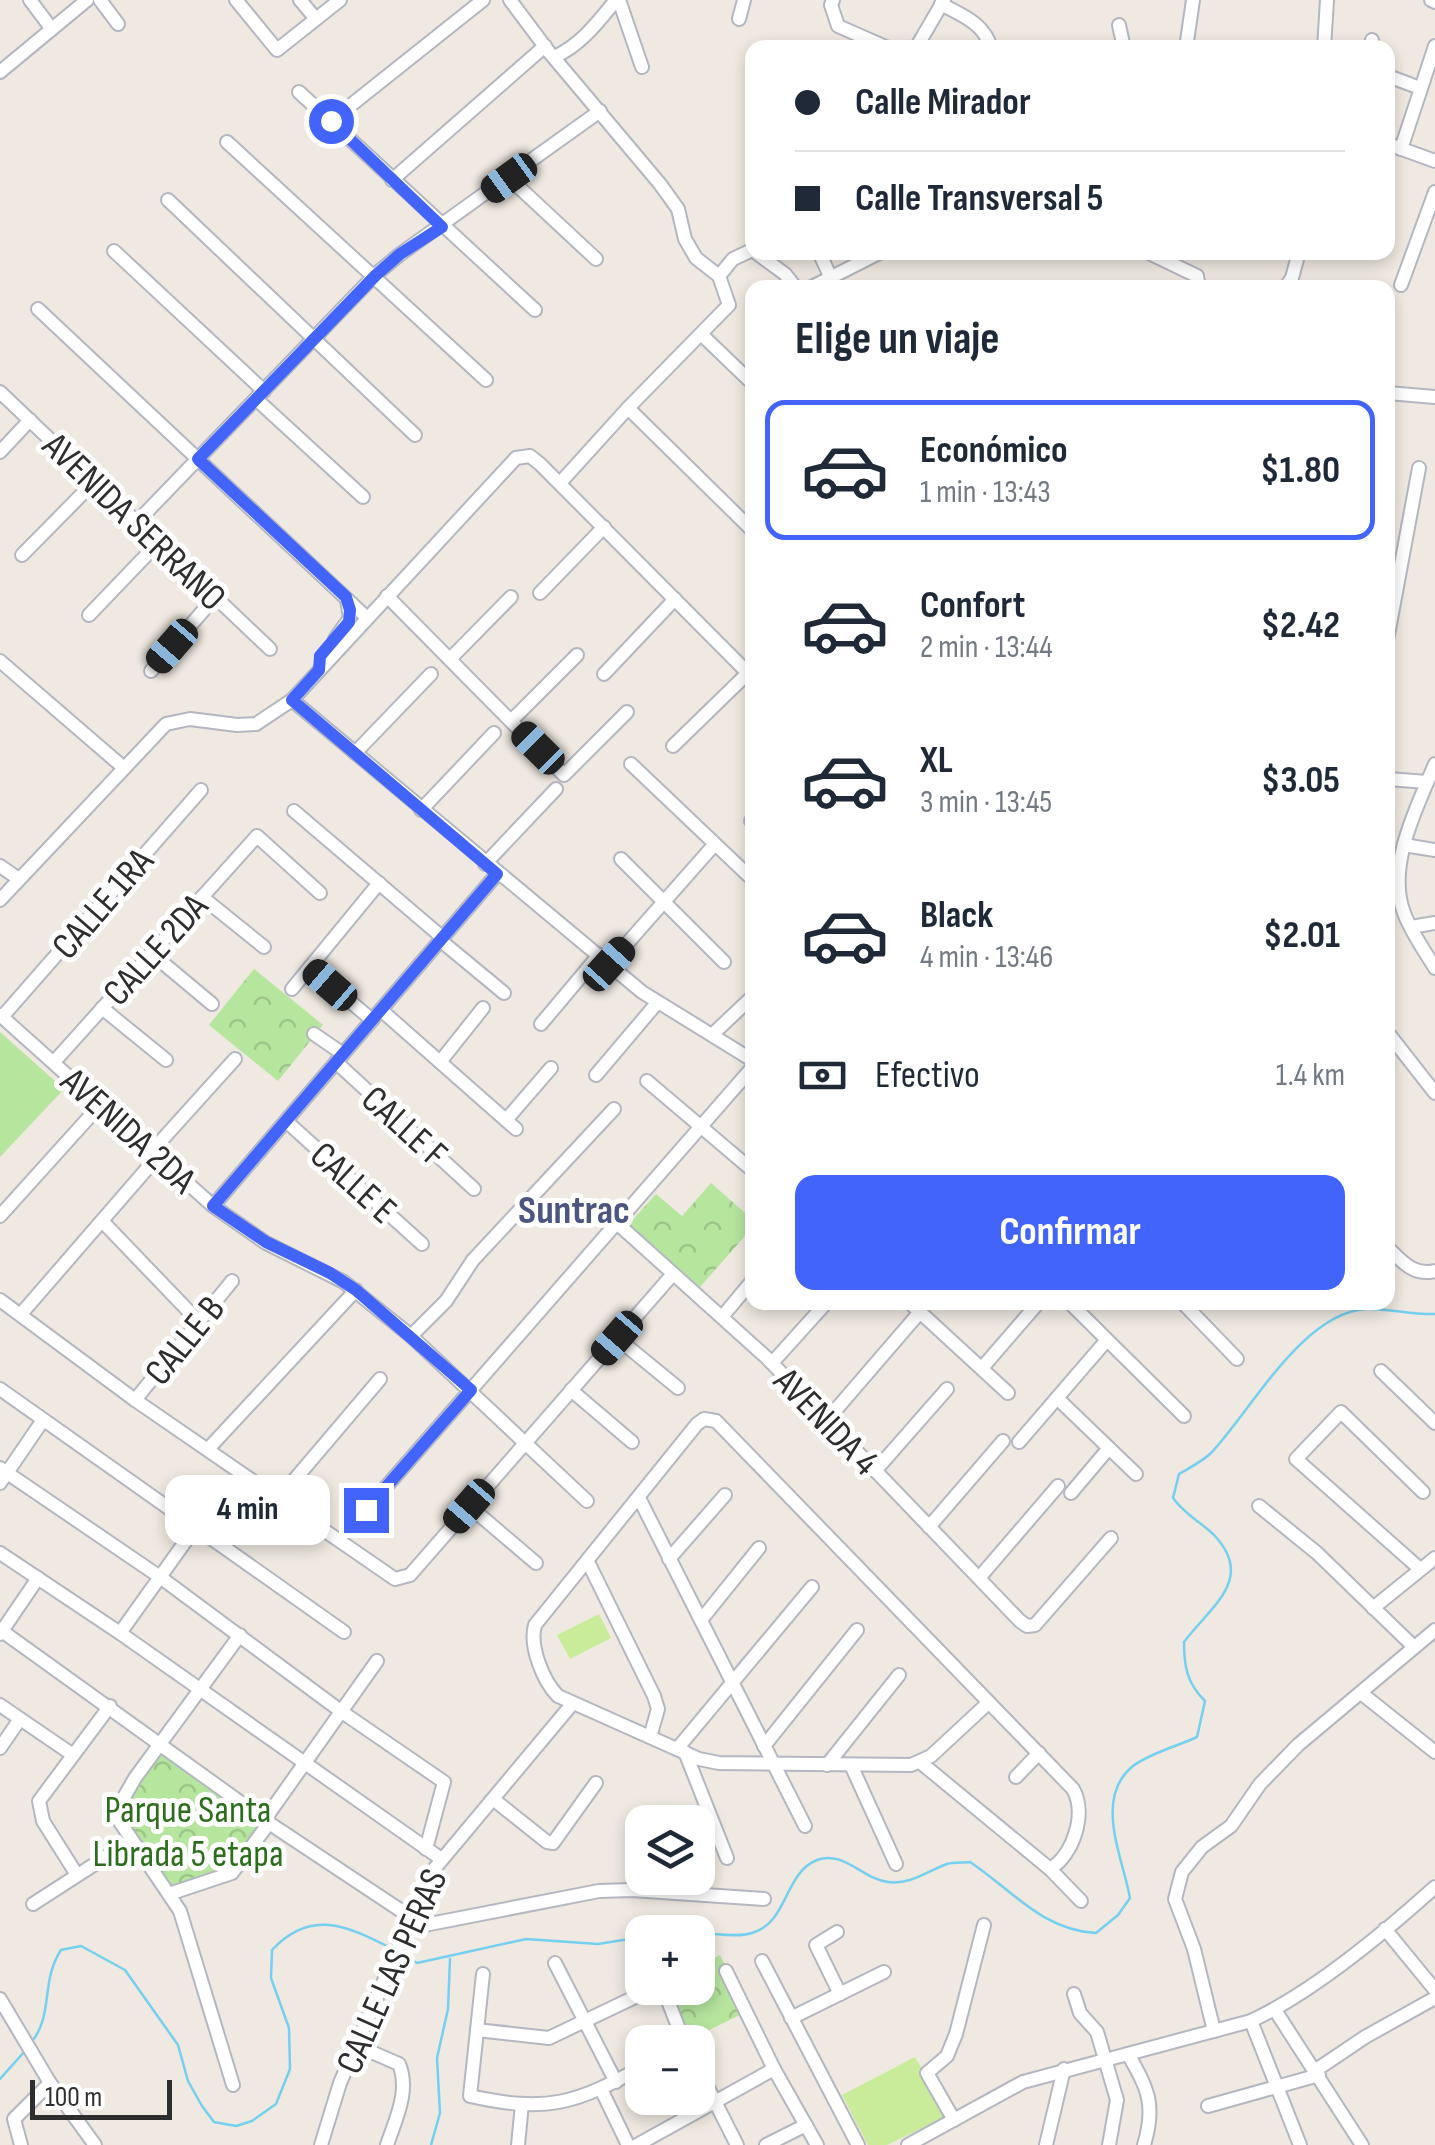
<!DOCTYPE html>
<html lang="es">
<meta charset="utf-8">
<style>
:root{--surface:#fff;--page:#f6f6f7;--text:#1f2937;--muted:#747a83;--line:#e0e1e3;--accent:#4264fb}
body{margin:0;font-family:"Sofia Sans Condensed",sans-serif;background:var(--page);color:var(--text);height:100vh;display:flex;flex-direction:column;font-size:38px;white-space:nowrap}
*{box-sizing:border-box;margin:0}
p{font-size:32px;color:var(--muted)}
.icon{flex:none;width:55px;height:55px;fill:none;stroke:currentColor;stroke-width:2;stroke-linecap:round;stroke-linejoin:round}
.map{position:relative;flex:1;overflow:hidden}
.sheet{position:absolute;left:745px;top:280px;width:650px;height:1030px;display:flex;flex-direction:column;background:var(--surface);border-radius:20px;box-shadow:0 5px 15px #0003}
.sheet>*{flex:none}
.top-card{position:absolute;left:745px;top:40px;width:650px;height:220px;border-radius:20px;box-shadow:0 5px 15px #0003;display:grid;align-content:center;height:220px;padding:0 50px;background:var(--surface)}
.fabs{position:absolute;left:625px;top:1805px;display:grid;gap:20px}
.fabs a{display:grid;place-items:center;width:90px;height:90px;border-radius:20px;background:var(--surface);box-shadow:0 5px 15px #0003;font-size:50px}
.scale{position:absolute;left:30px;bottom:25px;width:142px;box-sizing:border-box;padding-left:10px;border:5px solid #2e2e2e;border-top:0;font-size:28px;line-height:35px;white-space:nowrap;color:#2e2e2e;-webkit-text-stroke:8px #fff;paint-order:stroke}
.end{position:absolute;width:45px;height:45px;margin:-22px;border:12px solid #4264fb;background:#fff;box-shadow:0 0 0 5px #fff}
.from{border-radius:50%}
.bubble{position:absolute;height:70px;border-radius:20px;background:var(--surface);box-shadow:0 5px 15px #0003;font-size:32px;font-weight:700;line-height:70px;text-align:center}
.car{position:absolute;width:30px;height:60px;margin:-30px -15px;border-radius:12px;box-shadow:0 0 8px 2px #0007;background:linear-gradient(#222 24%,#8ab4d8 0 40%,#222 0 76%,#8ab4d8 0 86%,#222 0)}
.top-card b{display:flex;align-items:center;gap:35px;height:95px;font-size:38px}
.top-card b+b{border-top:2px solid var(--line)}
.top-card i{width:25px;height:25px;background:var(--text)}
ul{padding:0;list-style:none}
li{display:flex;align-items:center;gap:30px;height:140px;margin:0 20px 15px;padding:0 30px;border:5px solid transparent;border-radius:20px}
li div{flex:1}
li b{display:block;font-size:38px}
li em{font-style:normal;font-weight:700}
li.on{border-color:var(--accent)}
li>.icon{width:90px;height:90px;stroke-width:1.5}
h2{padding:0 50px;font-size:45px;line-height:120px}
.pay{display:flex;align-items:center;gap:25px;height:110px;padding:0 50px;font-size:38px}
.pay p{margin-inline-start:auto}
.primary-button{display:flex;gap:20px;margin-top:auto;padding:20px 50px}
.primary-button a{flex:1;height:115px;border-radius:20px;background:var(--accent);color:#fff;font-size:40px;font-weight:700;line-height:115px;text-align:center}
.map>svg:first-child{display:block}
.grass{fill:#b6e59e}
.forest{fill:url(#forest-crowns)}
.pitch{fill:#c9ec9a}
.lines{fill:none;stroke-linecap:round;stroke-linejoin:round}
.stream{stroke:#75cff0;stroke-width:2.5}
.minor-casing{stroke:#b4b7c1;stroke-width:16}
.minor{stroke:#fff;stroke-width:12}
.route{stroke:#4264fb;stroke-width:12}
.labels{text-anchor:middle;stroke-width:10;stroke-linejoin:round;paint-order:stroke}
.street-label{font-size:38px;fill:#2e2e2e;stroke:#fff}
.park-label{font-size:38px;fill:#2c6e1b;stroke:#fff}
.neighbourhood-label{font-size:40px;font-weight:bold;fill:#4d5680;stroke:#fff}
</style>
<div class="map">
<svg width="1435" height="2145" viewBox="0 0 1435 2145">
<defs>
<pattern id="forest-crowns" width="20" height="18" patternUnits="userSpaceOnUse" patternTransform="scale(2.5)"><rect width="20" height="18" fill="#b6e59e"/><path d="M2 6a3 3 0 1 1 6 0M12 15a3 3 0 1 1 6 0" fill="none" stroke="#9dc588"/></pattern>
</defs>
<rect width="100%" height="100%" fill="#efe9e1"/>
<polygon class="grass" points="0,1032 64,1089 0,1157"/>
<g class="forest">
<polygon points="254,969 323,1025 278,1081 209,1025"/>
<polygon points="711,1183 752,1219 752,1228 700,1287 629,1224 656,1194 682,1216"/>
<polygon points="161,1753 265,1819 232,1873 169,1894 132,1840 123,1799"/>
<polygon points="720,1955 748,2011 689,2040 666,1988 698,1988 698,1967"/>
</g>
<g class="pitch">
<polygon points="599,1614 611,1638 570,1659 557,1635"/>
<polygon points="915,2057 949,2115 887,2145 868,2145 842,2095"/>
</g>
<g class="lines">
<g class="stream">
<path d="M 698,1933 C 713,1933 737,1938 752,1933 C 788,1923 784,1873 817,1860 C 844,1850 862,1879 888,1882 C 911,1885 927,1871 947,1864 C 953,1862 963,1863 970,1862 C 1012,1890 1042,1930 1096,1933 L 1118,1915 L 1130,1898 C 1123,1858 1093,1798 1133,1766 C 1150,1753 1178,1746 1197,1737 L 1205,1701 C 1187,1683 1184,1667 1184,1642 C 1210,1607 1256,1579 1214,1535 C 1199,1520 1187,1517 1173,1498 L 1179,1474 C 1189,1468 1203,1461 1211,1453 C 1251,1411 1302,1313 1366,1309 C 1388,1308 1412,1315 1435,1314"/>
<polyline points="403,1954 417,1963 526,1939 598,1944 642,1937"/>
<path d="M 33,2040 C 53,2014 41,1980 61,1950 L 81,1946 L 125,1970 L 178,2045 L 188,2081 L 202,2106 L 214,2122 L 236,2126 L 252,2121 L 276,2104 L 290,2069 L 289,2028 L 271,1978 L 272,1950 C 311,1908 347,1926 391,1948"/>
<polyline points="0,2079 25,2051"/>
<polyline points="431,2145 440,2113 437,2058 448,2009 450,1959"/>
</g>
<g class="minor-casing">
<g id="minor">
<polyline points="30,0 51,28"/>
<polyline points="100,0 118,24"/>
<polyline points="236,0 277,50 340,0"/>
<polyline points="300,0 316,19"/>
<polyline points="510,0 549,52 660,184 678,209 685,239 696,258 719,276 729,305 628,408 560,483"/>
<polyline points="619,0 642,67"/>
<polyline points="833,0 831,5 838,26 888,48"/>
<polyline points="1431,0 1435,2"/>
<path d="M 941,4 C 963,16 984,23 991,48"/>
<polyline points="739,19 744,0"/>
<polyline points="1119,25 1124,48"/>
<polyline points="916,48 944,0"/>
<polyline points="1186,48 1193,0"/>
<polyline points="1324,48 1327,0"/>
<polyline points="1370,48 1372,40"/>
<path d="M 554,57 C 580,46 598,22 616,0"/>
<polyline points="0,72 87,0"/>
<polyline points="1388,76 1420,88"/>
<polyline points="299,92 535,310"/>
<polyline points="331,121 483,0"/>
<polyline points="227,142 486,380"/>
<polyline points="1388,144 1435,161"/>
<polyline points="1401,149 1435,46"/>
<polyline points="509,178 596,259"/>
<polyline points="392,180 545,46"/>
<polyline points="168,200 415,435"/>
<polyline points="114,251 264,391"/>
<polyline points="755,252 785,274 796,288"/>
<polyline points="819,252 830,276"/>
<polyline points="1147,252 1197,276 1199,288"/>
<polyline points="719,276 733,259 752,250"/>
<polyline points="1401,285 1435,192"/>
<polyline points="810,288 881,252"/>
<polyline points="1285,288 1292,278 1299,252"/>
<polyline points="38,309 366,617"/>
<polyline points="701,334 752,383"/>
<polyline points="0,392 270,649"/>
<polyline points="1388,393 1435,397"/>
<polyline points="256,399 363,497"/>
<polyline points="628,408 752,530"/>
<polyline points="0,452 30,420"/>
<polyline points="137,522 375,275 399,255 600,111"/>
<polyline points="22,555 94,482"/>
<polyline points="540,593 604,527"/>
<polyline points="387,596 564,775 627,712"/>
<polyline points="89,615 158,543"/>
<polyline points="1388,635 1419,468"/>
<polyline points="335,639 350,618 347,600"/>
<polyline points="450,659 511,597"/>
<polyline points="0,661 124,768"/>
<polyline points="151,671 215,597"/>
<polyline points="604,674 675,599"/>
<polyline points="292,700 642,992 752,1060"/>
<polyline points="511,721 577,655"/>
<polyline points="673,746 748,673"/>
<polyline points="355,753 431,674"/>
<polyline points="631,764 752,879"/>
<path d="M 1435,764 C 1417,807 1386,866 1404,913 C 1411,932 1424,950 1435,968"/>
<polyline points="1388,779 1427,782"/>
<polyline points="421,810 494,733"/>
<polyline points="294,811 443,938"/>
<polyline points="751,821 752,820"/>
<polyline points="1404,845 1435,850"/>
<polyline points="621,859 724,962"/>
<polyline points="485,864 556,789"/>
<polyline points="0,866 19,879"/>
<polyline points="202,897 264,947"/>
<polyline points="0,900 166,724 190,719 237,725 256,724 292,700 516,458 530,456 540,464 752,677"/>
<polyline points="1411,927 1435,923"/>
<polyline points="440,940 504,993"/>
<polyline points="151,953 212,1004"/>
<polyline points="609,964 714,845"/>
<polyline points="310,967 372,1020"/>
<polyline points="292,989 379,883"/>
<polyline points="102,1008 166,1060"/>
<polyline points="381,1010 516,1129"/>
<polyline points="0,1015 213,1206 266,1243 344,1282 411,1336 587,1501"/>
<polyline points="2,1017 201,790"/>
<polyline points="541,1024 599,955"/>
<polyline points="1388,1033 1435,1093"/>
<polyline points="314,1034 343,1054"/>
<polyline points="713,1034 752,997"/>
<polyline points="54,1062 257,836 320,893"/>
<polyline points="336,1062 474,1189"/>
<polyline points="440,1062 483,1008"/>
<polyline points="596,1075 657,1003"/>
<polyline points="647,1081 752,1170"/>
<polyline points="506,1120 551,1068"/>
<polyline points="286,1121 422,1244"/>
<polyline points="152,1151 235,1059"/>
<polyline points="213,1206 497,874"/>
<polyline points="0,1216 101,1104"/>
<polyline points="102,1221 199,1322"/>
<polyline points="618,1224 767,1358 1020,1621 1027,1626 1035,1625 1111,1538"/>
<path d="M 1388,1248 C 1403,1262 1413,1276 1435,1271"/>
<polyline points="0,1300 135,1400 395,1579 410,1575 673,1274"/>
<polyline points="909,1302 1008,1393"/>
<polyline points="1069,1302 1184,1416"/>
<polyline points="1182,1302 1237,1359"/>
<polyline points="21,1314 158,1156"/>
<polyline points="722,1317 752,1281"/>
<polyline points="411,1336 446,1301 473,1260 614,1109"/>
<polyline points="617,1338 678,1388"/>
<polyline points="772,1363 827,1302"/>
<polyline points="982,1368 1039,1302"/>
<polyline points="1381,1371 1435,1423"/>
<polyline points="0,1389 344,1632"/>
<polyline points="571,1390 632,1442"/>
<polyline points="1057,1398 1136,1474"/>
<polyline points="135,1400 232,1281"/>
<polyline points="827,1420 920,1312"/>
<polyline points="1019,1442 1106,1341"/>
<polyline points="209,1448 356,1290"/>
<polyline points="0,1468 160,1577 342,1712 444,1782 426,1849"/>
<polyline points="875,1471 947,1389"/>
<polyline points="0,1483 43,1420"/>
<polyline points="1071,1493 1109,1448"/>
<polyline points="279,1498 380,1379"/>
<polyline points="639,1498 805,1826"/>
<polyline points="469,1506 536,1563"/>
<polyline points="1259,1506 1317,1553 1414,1647"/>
<polyline points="365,1511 752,1068"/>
<polyline points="929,1527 1003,1441"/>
<polyline points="0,1553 120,1633 440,1858"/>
<polyline points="669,1559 725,1495"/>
<polyline points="588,1562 654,1696 658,1709 650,1737"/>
<polyline points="1420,1569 1296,1459 1341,1412 1423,1492"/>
<polyline points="979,1578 1058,1486"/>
<polyline points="1373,1608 1435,1558"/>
<polyline points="701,1620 759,1548"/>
<polyline points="2,1631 269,1823 403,1912"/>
<polyline points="120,1633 195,1528"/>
<polyline points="0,1634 38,1578"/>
<polyline points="1361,1693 1435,1752"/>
<path d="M 987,1704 L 931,1756 L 911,1765 L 719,1763 L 699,1759 L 558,1696 C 543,1681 529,1646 535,1625 L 697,1424 L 704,1419 L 716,1421 L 1073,1789 C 1087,1814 1073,1855 1050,1869"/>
<polyline points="0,1705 73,1755"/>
<polyline points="764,1746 857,1630"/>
<polyline points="0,1748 20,1719"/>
<polyline points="677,1749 812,1587"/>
<polyline points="685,1752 727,1858"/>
<polyline points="920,1762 1050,1869 1081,1901"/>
<polyline points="827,1765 899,1675"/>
<polyline points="851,1765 896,1864"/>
<polyline points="1016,1777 1039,1753"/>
<polyline points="493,1799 547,1842 553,1843 596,1783"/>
<polyline points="265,1819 377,1661"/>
<polyline points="77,1875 43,1821 39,1801 110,1706"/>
<polyline points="169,1894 232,1873 269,1823"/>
<polyline points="33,1904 132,1840"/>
<polyline points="404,1929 599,1891 632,1890 764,1899"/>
<polyline points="1385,1929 1435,1990"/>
<polyline points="837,1932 816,1945 840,1994"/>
<polyline points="762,1961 858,2145"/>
<polyline points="555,1963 616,2082"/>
<polyline points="726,1971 774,2069 817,2145"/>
<path d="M 483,1974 L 470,2096 C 547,2113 575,2104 642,2067"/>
<polyline points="663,1988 684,2042"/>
<polyline points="1074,1994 1080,2013 1097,2032 1117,2100 1109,2145"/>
<polyline points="0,1999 50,2083 95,2145"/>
<polyline points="1275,2010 1362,2145"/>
<polyline points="791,2018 884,1972"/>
<polyline points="1251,2021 1300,2145"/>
<polyline points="477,2030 549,2038 654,1988"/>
<polyline points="1214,2031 1194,1949 1175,1899 1182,1872 1202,1847 1231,1826 1260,1784 1298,1745 1435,1630"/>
<path d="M 355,2045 L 399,2064 C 410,2091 396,2118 387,2145"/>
<path d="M 1128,2054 C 1148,2089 1156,2105 1144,2145"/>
<polyline points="698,2068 737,2145"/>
<polyline points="1316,2070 1365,2037 1435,1998"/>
<polyline points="233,2085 180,1911 120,1822 123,1799 135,1778 240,1635"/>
<polyline points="601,2089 628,2145"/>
<polyline points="1208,2106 1319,2075"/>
<polyline points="954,2120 927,2073 947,2056 956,2034 984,1925"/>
<polyline points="21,2145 14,2119 50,2083"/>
<polyline points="321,2145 340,2083 430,1874 573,1703"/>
<polyline points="518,2145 522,2104"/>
<polyline points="637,2145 774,2069"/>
<polyline points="766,2145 806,2125"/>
<path d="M 908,2145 L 1023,2082 L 1251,2021 C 1313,1992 1384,1933 1435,1887"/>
<polyline points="1046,2145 1064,2069"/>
</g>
</g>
<use href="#minor" class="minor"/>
</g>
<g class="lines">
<polyline class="route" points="331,121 442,227 400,254 376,275 198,459 346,597 350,610 349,622 320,656 319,670 292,700 497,874 213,1206 266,1242 330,1273 356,1290 471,1390 366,1510"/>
</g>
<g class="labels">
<g class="street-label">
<text transform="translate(135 521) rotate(44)" y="13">AVENIDA SERRANO</text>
<text transform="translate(102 903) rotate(-49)" y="13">CALLE 1RA</text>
<text transform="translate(155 949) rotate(-48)" y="13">CALLE 2DA</text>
<text transform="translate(405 1126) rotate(42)" y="13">CALLE F</text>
<text transform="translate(129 1130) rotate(42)" y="13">AVENIDA 2DA</text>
<text transform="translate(354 1182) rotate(42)" y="13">CALLE E</text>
<text transform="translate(184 1340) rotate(-51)" y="13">CALLE B</text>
<text transform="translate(827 1421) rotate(46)" y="13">AVENIDA 4</text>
<text transform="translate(391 1971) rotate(-66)" y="13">CALLE LAS PERAS</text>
</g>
<g class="park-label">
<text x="188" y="1822">Parque Santa<tspan x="188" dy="44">Librada 5 etapa</tspan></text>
</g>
<g class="neighbourhood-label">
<text x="574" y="1223">Suntrac</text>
</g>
</g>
</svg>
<div class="fabs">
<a><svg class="icon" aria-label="layers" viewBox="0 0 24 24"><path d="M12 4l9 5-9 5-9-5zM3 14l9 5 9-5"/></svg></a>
<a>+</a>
<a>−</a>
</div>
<div class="scale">100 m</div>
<i class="end from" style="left:331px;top:121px"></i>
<i class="end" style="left:366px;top:1510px"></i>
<div class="bubble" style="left:165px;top:1475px;width:165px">4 min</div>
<i class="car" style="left:509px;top:178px;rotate:234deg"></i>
<i class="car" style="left:172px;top:646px;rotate:221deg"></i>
<i class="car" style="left:538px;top:748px;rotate:315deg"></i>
<i class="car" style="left:609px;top:964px;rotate:42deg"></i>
<i class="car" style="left:330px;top:985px;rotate:311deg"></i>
<i class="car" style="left:617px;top:1338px;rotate:221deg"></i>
<i class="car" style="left:469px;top:1506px;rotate:221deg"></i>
<div class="top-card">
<b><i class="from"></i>Calle Mirador</b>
<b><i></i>Calle Transversal 5</b>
</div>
<section class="sheet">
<h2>Elige un viaje</h2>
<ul>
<li class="on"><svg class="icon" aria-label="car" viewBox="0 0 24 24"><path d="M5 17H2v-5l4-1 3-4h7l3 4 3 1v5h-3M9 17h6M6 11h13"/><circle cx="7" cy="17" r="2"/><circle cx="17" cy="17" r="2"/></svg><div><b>Económico</b><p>1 min · 13:43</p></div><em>$1.80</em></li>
<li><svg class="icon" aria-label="car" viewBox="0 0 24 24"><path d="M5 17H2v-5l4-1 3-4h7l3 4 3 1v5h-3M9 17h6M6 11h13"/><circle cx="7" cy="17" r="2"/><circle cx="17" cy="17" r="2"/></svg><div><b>Confort</b><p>2 min · 13:44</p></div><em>$2.42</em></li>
<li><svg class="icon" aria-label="car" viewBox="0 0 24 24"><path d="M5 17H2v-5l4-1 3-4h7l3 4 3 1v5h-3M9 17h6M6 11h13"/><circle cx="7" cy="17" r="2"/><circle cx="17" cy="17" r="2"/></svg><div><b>XL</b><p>3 min · 13:45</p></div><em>$3.05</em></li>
<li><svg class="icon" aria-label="car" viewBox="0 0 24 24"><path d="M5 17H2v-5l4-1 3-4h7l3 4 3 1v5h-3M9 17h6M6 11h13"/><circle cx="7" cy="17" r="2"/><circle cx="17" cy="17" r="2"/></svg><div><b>Black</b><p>4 min · 13:46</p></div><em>$2.01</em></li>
</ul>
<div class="pay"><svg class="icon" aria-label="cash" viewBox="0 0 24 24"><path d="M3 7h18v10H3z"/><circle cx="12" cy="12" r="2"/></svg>Efectivo<p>1.4 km</p></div>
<div class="primary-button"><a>Confirmar</a></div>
</section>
</div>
